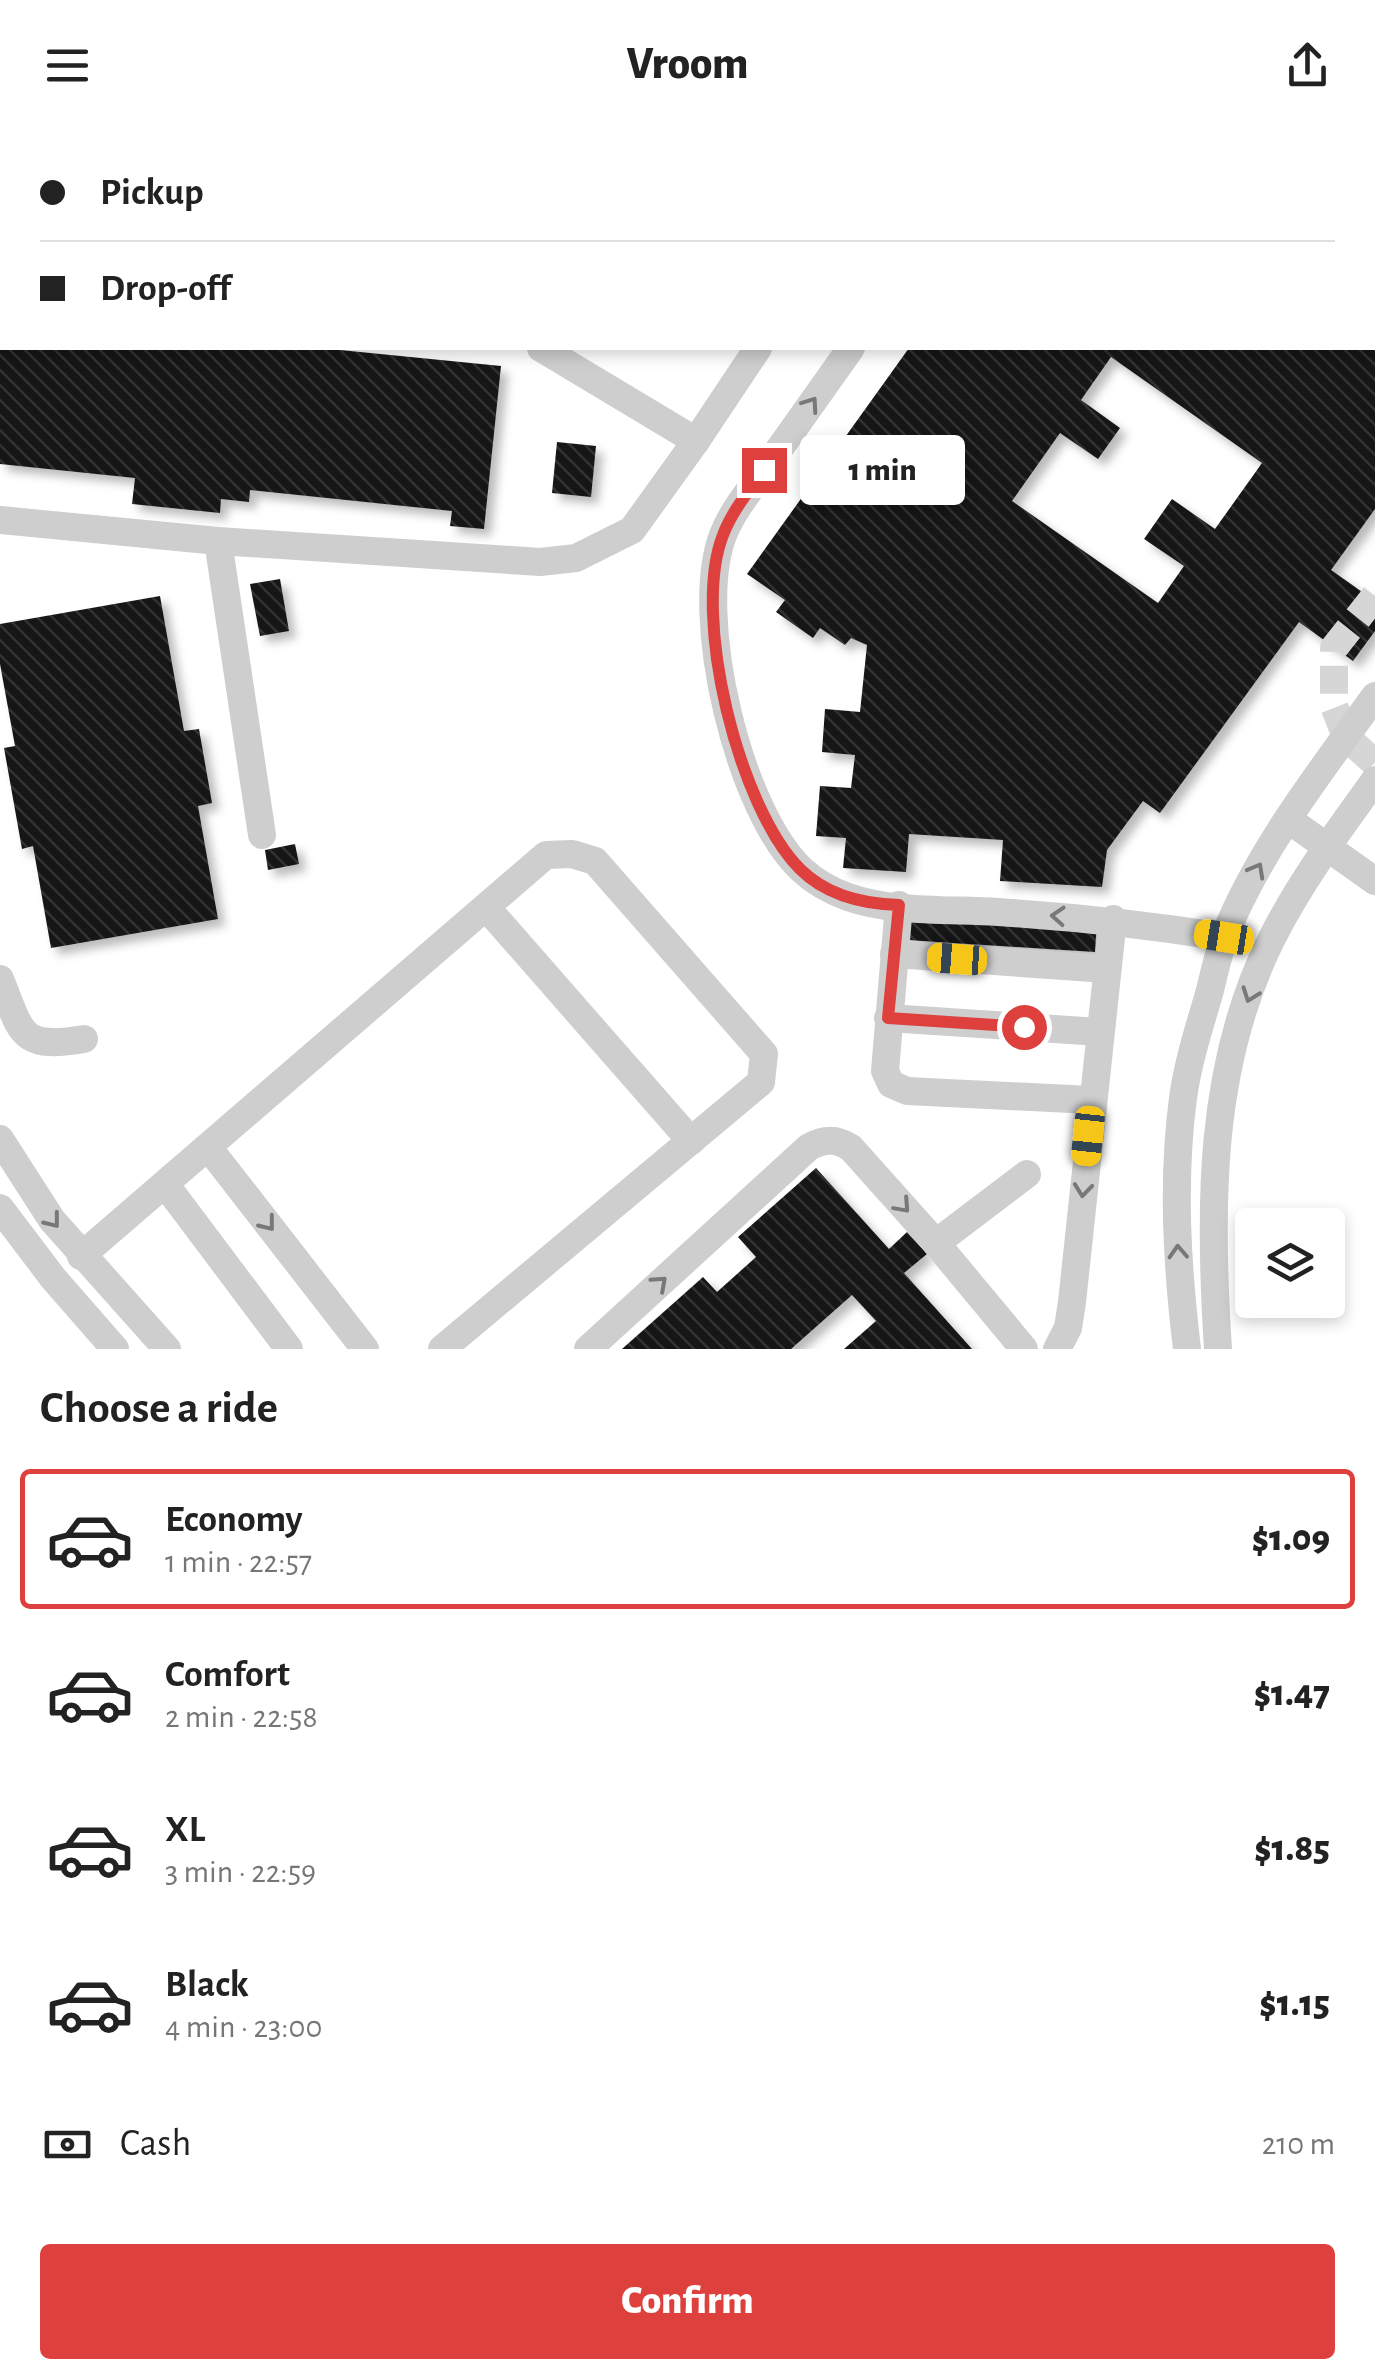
<!DOCTYPE html>
<meta charset="utf-8">
<style>
:root{--surface:#fff;--page:#f6f6f6;--text:#222;--muted:#767676;--line:#e0e0e0;--accent:#dd403d}
body{margin:0;font-family:"Alegreya Sans",sans-serif;background:var(--page);color:var(--text);height:100vh;display:flex;flex-direction:column;font-size:38px;white-space:nowrap}
*{box-sizing:border-box;margin:0}
p{font-size:32px;color:var(--muted)}
.icon{flex:none;width:55px;height:55px;fill:none;stroke:currentColor;stroke-width:2;stroke-linecap:round;stroke-linejoin:round}
.map{position:relative;height:1219px;overflow:hidden}
.drawer{display:flex;flex-direction:column;background:var(--surface);flex:1}
.drawer>*{flex:none}
.banner{position:absolute;left:0px;top:0px;width:1375px;height:220px;box-shadow:0 5px 15px #0003;display:grid;align-content:center;height:220px;padding:0 40px;background:var(--surface)}
.fabs{position:absolute;left:1235px;top:1078px;display:grid;gap:20px}
.fabs a{display:grid;place-items:center;width:110px;height:110px;border-radius:10px;background:var(--surface);box-shadow:0 5px 15px #0003;font-size:50px}
.end{position:absolute;width:45px;height:45px;margin:-22px;border:12px solid #dd403d;background:#fff;box-shadow:0 0 0 5px #fff}
.from{border-radius:50%}
.bubble{position:absolute;height:70px;border-radius:10px;background:var(--surface);box-shadow:0 5px 15px #0003;font-size:32px;font-weight:800;line-height:70px;text-align:center}
.car{position:absolute;width:30px;height:60px;margin:-30px -15px;border-radius:12px;box-shadow:0 0 8px 2px #0007;background:linear-gradient(#f5c518 24%,#345 0 40%,#f5c518 0 76%,#345 0 86%,#f5c518 0)}
.banner b{display:flex;align-items:center;gap:35px;height:95px;font-size:38px}
.banner b+b{border-top:2px solid var(--line)}
.banner i{width:25px;height:25px;background:var(--text)}
ul{padding:0;list-style:none}
li{display:flex;align-items:center;gap:30px;height:140px;margin:0 20px 15px;padding:0 20px;border:5px solid transparent;border-radius:10px}
li div{flex:1}
li b{display:block;font-size:38px}
li em{font-style:normal;font-weight:800}
li.current{border-color:var(--accent)}
li>.icon{width:90px;height:90px;stroke-width:1.5}
h2{padding:0 40px;font-size:45px;line-height:120px}
.pay{display:flex;align-items:center;gap:25px;height:110px;padding:0 40px;font-size:38px}
.pay p{margin-inline-start:auto}
.cta{display:flex;gap:20px;margin-top:auto;padding:20px 40px}
.cta a{flex:1;height:115px;border-radius:10px;background:var(--accent);color:#fff;font-size:40px;font-weight:800;line-height:115px;text-align:center}
header{display:flex;justify-content:space-between;align-items:center;height:130px;padding:0 40px;background:var(--surface);font-size:45px;font-weight:800}
.map>svg:first-child{display:block}
.building{fill:url(#building-back-hatch);fill-rule:evenodd;filter:url(#shadow)}
.lines{fill:none;stroke-linecap:round;stroke-linejoin:round}
.minor-tunnel{stroke:#d6d6d6;stroke-width:28;stroke-dasharray:28 14;stroke-linecap:butt}
.minor{stroke:#cecece;stroke-width:28}
.oneway{stroke:#787878}
.route{stroke:#dd403d;stroke-width:12}
</style>
<header><svg class="icon" aria-label="menu" viewBox="0 0 24 24"><path d="M4 6h16M4 12h16M4 18h16"/></svg>Vroom<svg class="icon" aria-label="share" viewBox="0 0 24 24"><path d="M12 15V3M7 8l5-5 5 5M5 13v7h14v-7"/></svg></header>
<div class="map">
<svg width="1375" height="1219" viewBox="0 0 1375 1219">
<defs>
<pattern id="building-back-hatch" width="6" height="6" patternUnits="userSpaceOnUse" patternTransform="scale(2.5)"><rect width="6" height="6" fill="#181818"/><path d="M-1 5l2 2M0 0l6 6M5-1l2 2" fill="none" stroke="#313131"/></pattern>
<filter id="shadow"><feDropShadow dx="7" dy="7" stdDeviation="5" flood-color="#0004"/></filter>
</defs>
<rect width="100%" height="100%" fill="#fff"/>
<g class="building">
<polygon points="0,218 320,218 501,236 484,399 450,396 452,381 250,360 249,372 221,369 220,383 132,374 135,348 0,334"/>
<path d="M 909,218 L 1375,218 L 1375,379 L 1331,440 L 1375,471 L 1375,501 L 1353,531 L 1299,492 L 1160,683 L 1143,671 L 1107,720 L 1102,757 L 1000,751 L 1003,710 L 909,704 L 906,742 L 843,738 L 846,708 L 816,706 L 820,656 L 851,658 L 855,625 L 822,622 L 825,579 L 860,582 L 867,515 L 851,508 L 845,515 L 820,498 L 813,508 L 776,482 L 785,470 L 747,444 ZM 1111,227 L 1262,333 L 1215,399 L 1172,369 L 1144,409 L 1184,436 L 1158,473 L 1012,371 L 1060,303 L 1098,329 L 1120,298 L 1081,270 Z"/>
<polygon points="557,312 596,316 591,367 552,363"/>
<polygon points="280,449 289,501 260,506 250,454"/>
<polygon points="160,466 184,601 199,599 212,673 198,676 218,789 51,818 33,716 22,719 4,618 15,616 0,534 0,494"/>
<polygon points="295,714 299,734 268,740 265,720"/>
<polygon points="909,779 1097,791 1095,822 907,810"/>
<polygon points="816,1038 889,1119 907,1102 927,1124 904,1143 972,1219 844,1219 876,1191 852,1165 791,1219 622,1219 703,1147 717,1162 756,1127 738,1107"/>
</g>
<g class="lines">
<polyline class="minor-tunnel" points="1375,466 1334,518 1334,576 1346,607 1375,633"/>
<g class="minor">
<polyline points="635,0 639,2"/>
<polyline points="1308,0 1310,2"/>
<polyline points="1014,2 1016,0"/>
<polyline points="1372,58 1375,60"/>
<polyline points="0,135 2,135"/>
<polyline points="541,218 696,311"/>
<path d="M 851,218 C 823,257 796,296 768,335 C 752,358 733,379 723,405 C 692,485 739,682 802,740 C 816,753 831,761 848,767 C 893,783 950,779 998,782 C 1075,787 1149,795 1224,807"/>
<polyline points="0,390 218,411 495,429 540,432 576,428 632,400 696,311 758,218"/>
<polyline points="218,411 262,705"/>
<polyline points="1289,690 1375,751"/>
<polyline points="899,775 885,941 891,954 907,961 1091,970"/>
<polyline points="486,777 691,1011"/>
<polyline points="894,824 1107,839"/>
<path d="M 0,849 C 22,903 19,920 84,909"/>
<polyline points="888,888 1100,902"/>
<polyline points="0,1009 52,1090 167,1219"/>
<polyline points="208,1017 365,1219"/>
<polyline points="165,1054 289,1219"/>
<polyline points="0,1078 53,1148 115,1219"/>
<polyline points="936,1113 1027,1044"/>
<polyline points="81,1126 546,725 572,724 595,731 764,924 761,952 442,1219"/>
<path d="M 588,1219 L 809,1017 C 824,1009 836,1008 851,1018 L 936,1113 L 1024,1219"/>
<polyline points="1057,1219 1068,1198 1072,1172 1113,789"/>
<path d="M 1187,1219 C 1177,1136 1172,1051 1183,968 C 1188,932 1199,898 1209,864 C 1214,845 1218,824 1225,805 C 1260,718 1321,641 1375,566"/>
<path d="M 1218,1219 C 1209,1080 1208,937 1271,810 C 1299,754 1338,701 1375,650"/>
</g>
</g>
<defs><path id="oneway-chevron" d="M-2-3.5L2.5 0L-2 3.5" fill="none" stroke-width="1.6" stroke-linecap="round" stroke-linejoin="round" transform="scale(2.5)"/></defs>
<g class="oneway">
<use href="#oneway-chevron" transform="translate(811 274) rotate(-55)"/>
<use href="#oneway-chevron" transform="translate(1257 740) rotate(-61)"/>
<use href="#oneway-chevron" transform="translate(1058 786) rotate(-176)"/>
<use href="#oneway-chevron" transform="translate(1250 865) rotate(110)"/>
<use href="#oneway-chevron" transform="translate(1083 1060) rotate(96)"/>
<use href="#oneway-chevron" transform="translate(903 1076) rotate(48)"/>
<use href="#oneway-chevron" transform="translate(53 1091) rotate(52)"/>
<use href="#oneway-chevron" transform="translate(268 1094) rotate(52)"/>
<use href="#oneway-chevron" transform="translate(1178 1122) rotate(-93)"/>
<use href="#oneway-chevron" transform="translate(660 1153) rotate(-42)"/>
</g>
<g class="lines">
<path class="route" d="M 764,340 C 749,361 732,381 723,405 C 691,486 739,678 800,739 C 826,765 864,774 899,775 L 888,888 L 1024,897"/>
</g>
</svg>
<div class="fabs">
<a><svg class="icon" aria-label="layers" viewBox="0 0 24 24"><path d="M12 4l9 5-9 5-9-5zM3 14l9 5 9-5"/></svg></a>
</div>
<i class="end from" style="left:1024px;top:897px"></i>
<i class="end" style="left:764px;top:340px"></i>
<div class="bubble" style="left:800px;top:305px;width:165px">1 min</div>
<i class="car" style="left:1224px;top:807px;rotate:279deg"></i>
<i class="car" style="left:957px;top:829px;rotate:274deg"></i>
<i class="car" style="left:1088px;top:1006px;rotate:186deg"></i>
<div class="banner">
<b><i class="from"></i>Pickup</b>
<b><i></i>Drop-off</b>
</div>
</div>
<section class="drawer">
<h2>Choose a ride</h2>
<ul>
<li class="current"><svg class="icon" aria-label="car" viewBox="0 0 24 24"><path d="M5 17H2v-5l4-1 3-4h7l3 4 3 1v5h-3M9 17h6M6 11h13"/><circle cx="7" cy="17" r="2"/><circle cx="17" cy="17" r="2"/></svg><div><b>Economy</b><p>1 min · 22:57</p></div><em>$1.09</em></li>
<li><svg class="icon" aria-label="car" viewBox="0 0 24 24"><path d="M5 17H2v-5l4-1 3-4h7l3 4 3 1v5h-3M9 17h6M6 11h13"/><circle cx="7" cy="17" r="2"/><circle cx="17" cy="17" r="2"/></svg><div><b>Comfort</b><p>2 min · 22:58</p></div><em>$1.47</em></li>
<li><svg class="icon" aria-label="car" viewBox="0 0 24 24"><path d="M5 17H2v-5l4-1 3-4h7l3 4 3 1v5h-3M9 17h6M6 11h13"/><circle cx="7" cy="17" r="2"/><circle cx="17" cy="17" r="2"/></svg><div><b>XL</b><p>3 min · 22:59</p></div><em>$1.85</em></li>
<li><svg class="icon" aria-label="car" viewBox="0 0 24 24"><path d="M5 17H2v-5l4-1 3-4h7l3 4 3 1v5h-3M9 17h6M6 11h13"/><circle cx="7" cy="17" r="2"/><circle cx="17" cy="17" r="2"/></svg><div><b>Black</b><p>4 min · 23:00</p></div><em>$1.15</em></li>
</ul>
<div class="pay"><svg class="icon" aria-label="cash" viewBox="0 0 24 24"><path d="M3 7h18v10H3z"/><circle cx="12" cy="12" r="2"/></svg>Cash<p>210 m</p></div>
<div class="cta"><a>Confirm</a></div>
</section>
